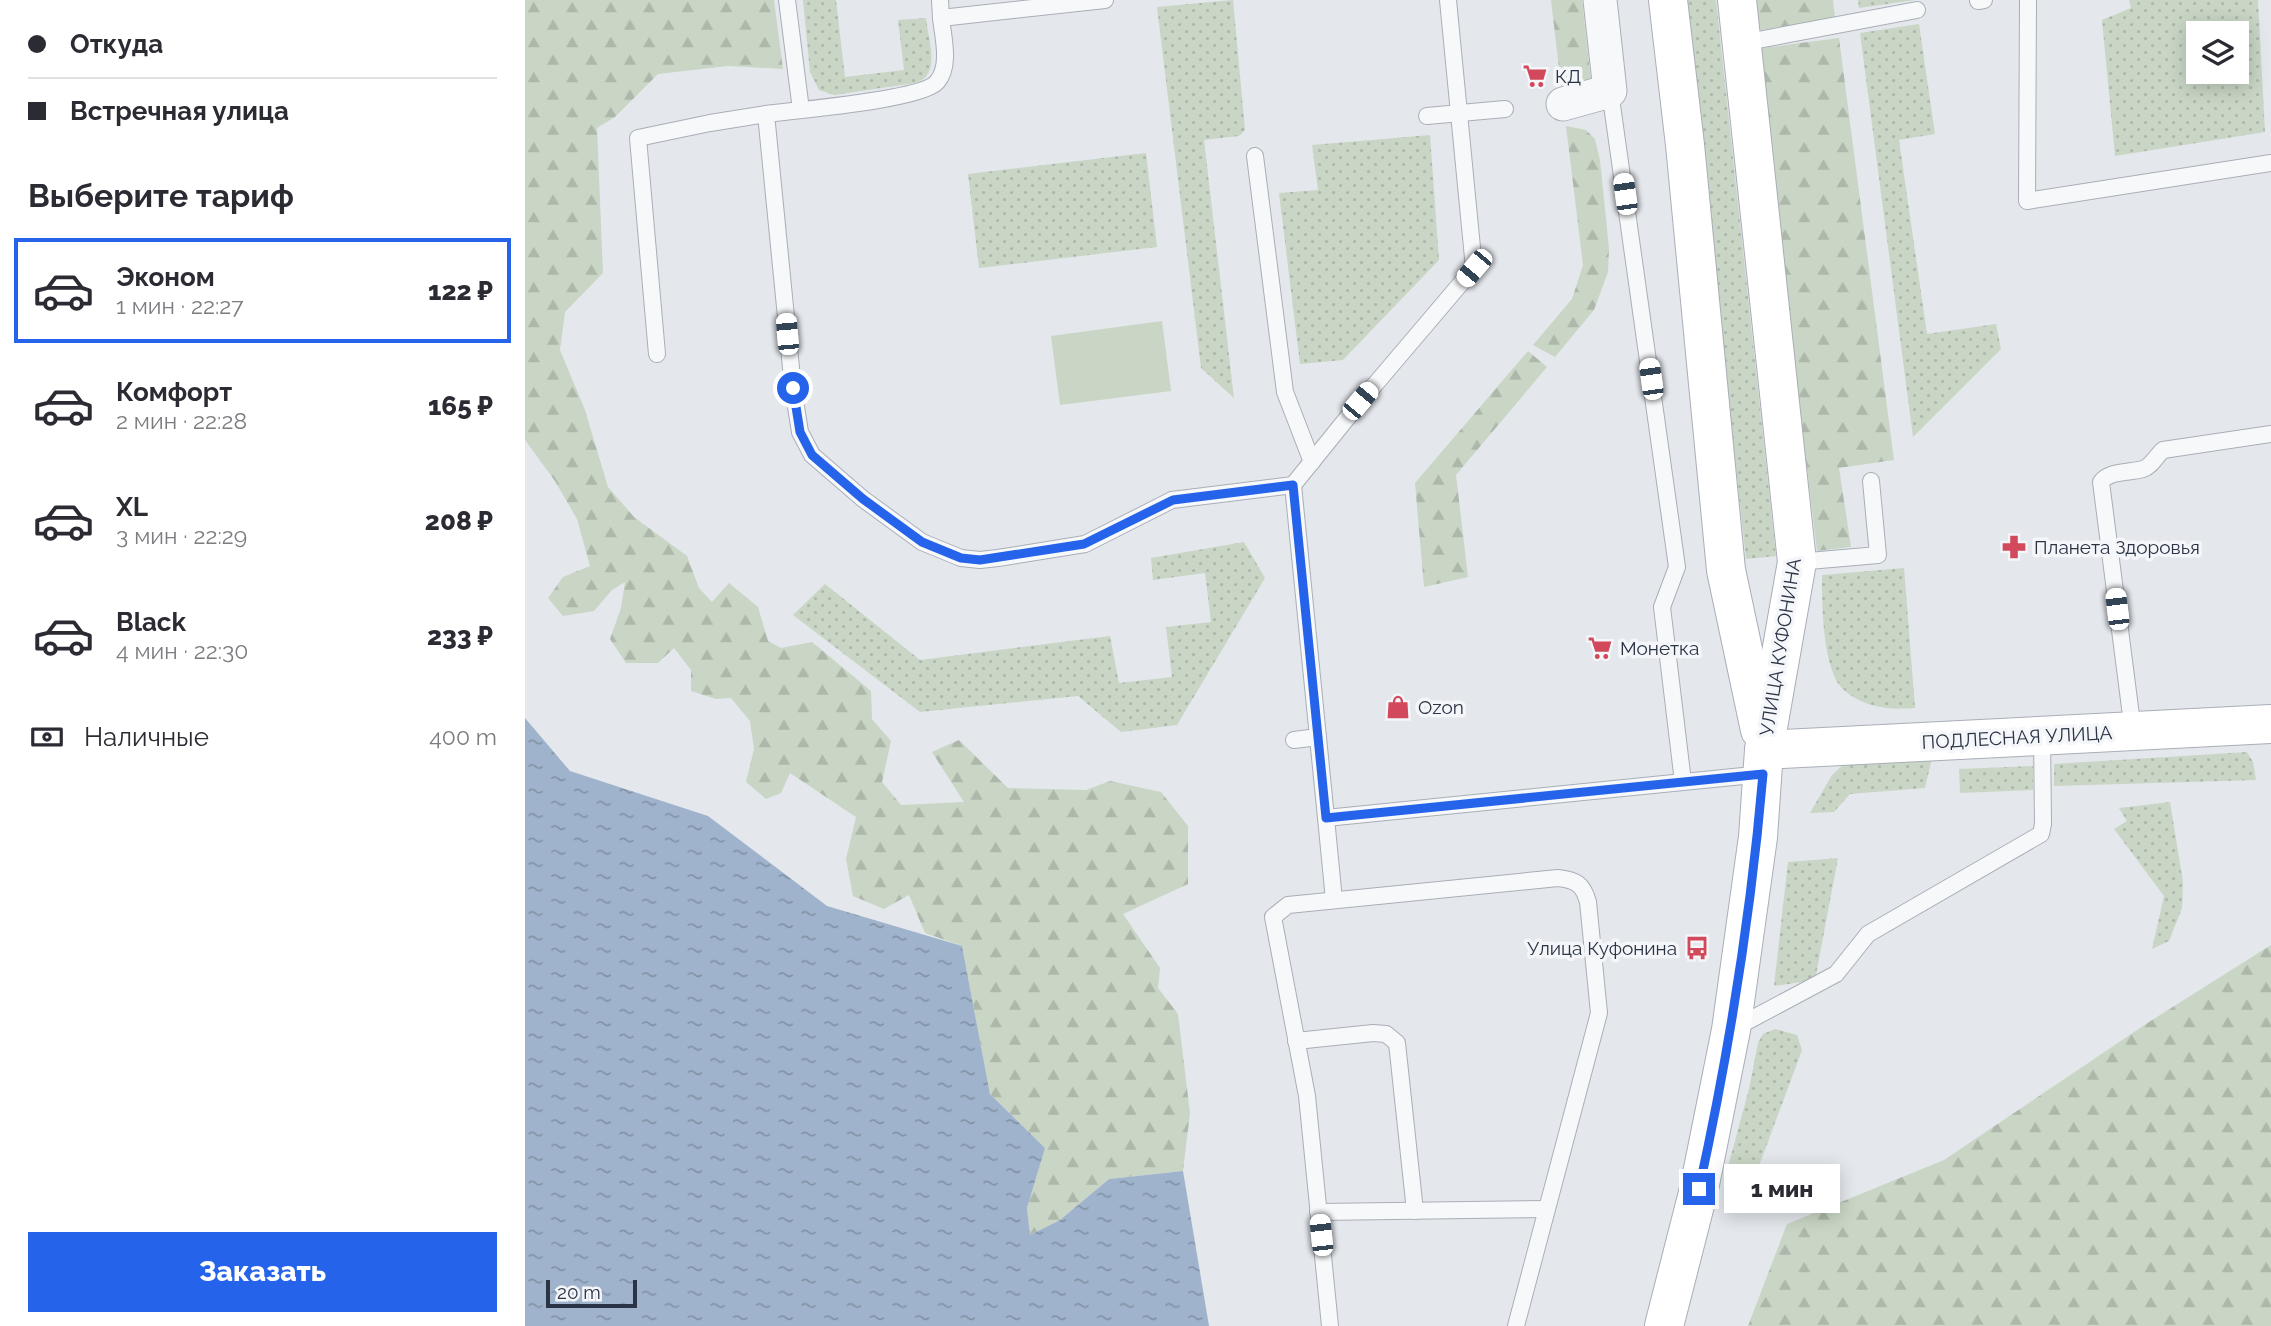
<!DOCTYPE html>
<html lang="ru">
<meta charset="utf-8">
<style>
:root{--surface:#fff;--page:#f7f7f7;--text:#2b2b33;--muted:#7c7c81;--line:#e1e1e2;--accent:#2563eb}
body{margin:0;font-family:Raleway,sans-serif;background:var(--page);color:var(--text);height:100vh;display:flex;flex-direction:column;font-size:26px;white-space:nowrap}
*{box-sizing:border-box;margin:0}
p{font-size:23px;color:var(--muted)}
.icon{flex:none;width:38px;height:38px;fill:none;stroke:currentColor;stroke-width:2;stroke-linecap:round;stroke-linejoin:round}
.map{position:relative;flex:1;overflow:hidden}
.side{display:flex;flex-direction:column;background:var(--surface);width:525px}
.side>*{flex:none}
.hud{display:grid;align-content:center;height:154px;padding:0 28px;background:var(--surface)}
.tools{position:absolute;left:1661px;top:21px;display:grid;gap:14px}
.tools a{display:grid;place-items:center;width:63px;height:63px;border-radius:0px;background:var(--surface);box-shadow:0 4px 18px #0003;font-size:35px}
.scale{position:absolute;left:21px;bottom:18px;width:91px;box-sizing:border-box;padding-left:7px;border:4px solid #2b3445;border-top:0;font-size:19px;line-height:24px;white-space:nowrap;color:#2b3445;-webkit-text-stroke:5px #f4f6f9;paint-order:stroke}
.end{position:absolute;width:32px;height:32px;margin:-16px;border:9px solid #2563eb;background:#fff;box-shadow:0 0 0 4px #fff}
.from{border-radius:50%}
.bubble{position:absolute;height:49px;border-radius:0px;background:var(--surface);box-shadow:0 4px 18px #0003;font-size:23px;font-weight:800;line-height:49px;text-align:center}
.car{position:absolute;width:21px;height:42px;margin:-21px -10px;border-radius:9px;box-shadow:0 0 5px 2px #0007;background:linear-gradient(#fff 24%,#345 0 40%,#fff 0 76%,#345 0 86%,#fff 0)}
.hud b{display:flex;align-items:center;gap:24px;height:66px;font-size:26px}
.hud b+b{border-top:2px solid var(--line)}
.hud i{width:18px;height:18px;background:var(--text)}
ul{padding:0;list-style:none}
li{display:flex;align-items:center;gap:21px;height:105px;margin:0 14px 10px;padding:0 14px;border:4px solid transparent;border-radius:0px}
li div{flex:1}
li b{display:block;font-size:26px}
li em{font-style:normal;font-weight:800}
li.on{border-color:var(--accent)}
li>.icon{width:63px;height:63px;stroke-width:1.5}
h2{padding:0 28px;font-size:32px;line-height:84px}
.pay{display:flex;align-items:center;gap:18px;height:77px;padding:0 28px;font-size:26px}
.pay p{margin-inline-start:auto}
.action{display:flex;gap:14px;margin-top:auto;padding:14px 28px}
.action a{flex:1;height:80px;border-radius:0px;background:var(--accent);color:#fff;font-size:28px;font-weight:800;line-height:80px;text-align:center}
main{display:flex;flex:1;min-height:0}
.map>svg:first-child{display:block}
.grass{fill:url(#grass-dots);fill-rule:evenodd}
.forest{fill:url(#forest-firs)}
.pitch{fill:#c9d6c5}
.water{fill:url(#water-ripples)}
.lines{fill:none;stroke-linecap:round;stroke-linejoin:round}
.lane-casing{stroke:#a9aeb7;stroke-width:18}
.street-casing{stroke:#a9aeb7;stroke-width:35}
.secondary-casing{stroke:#a9aeb7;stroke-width:40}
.lane{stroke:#f7f8fa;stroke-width:16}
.street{stroke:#f7f8fa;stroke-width:33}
.secondary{stroke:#fff;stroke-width:38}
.route{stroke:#2563eb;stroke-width:9}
.labels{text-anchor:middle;stroke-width:7;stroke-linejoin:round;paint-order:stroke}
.poi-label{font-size:19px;fill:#2b3445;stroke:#f4f6f9;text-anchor:start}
.street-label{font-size:19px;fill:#2b3445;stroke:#f4f6f9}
</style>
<main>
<section class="side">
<div class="hud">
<b><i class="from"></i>Откуда</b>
<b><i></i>Встречная улица</b>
</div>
<h2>Выберите тариф</h2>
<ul>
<li class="on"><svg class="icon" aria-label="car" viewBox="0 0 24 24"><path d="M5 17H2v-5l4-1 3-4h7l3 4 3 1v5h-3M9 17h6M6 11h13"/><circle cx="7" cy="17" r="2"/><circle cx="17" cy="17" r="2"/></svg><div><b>Эконом</b><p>1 мин · 22:27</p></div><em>122 ₽</em></li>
<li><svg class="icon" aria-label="car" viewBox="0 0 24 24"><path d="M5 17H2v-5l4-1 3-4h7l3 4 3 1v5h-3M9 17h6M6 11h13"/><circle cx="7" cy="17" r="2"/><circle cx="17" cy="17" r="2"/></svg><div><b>Комфорт</b><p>2 мин · 22:28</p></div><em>165 ₽</em></li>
<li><svg class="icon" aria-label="car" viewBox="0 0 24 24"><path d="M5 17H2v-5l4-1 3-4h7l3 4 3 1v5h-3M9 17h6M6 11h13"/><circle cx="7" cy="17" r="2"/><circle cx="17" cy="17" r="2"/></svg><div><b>XL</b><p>3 мин · 22:29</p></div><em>208 ₽</em></li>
<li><svg class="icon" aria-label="car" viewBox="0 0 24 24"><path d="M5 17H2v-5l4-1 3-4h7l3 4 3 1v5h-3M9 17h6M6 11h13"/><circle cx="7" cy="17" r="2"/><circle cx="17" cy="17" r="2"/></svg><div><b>Black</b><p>4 мин · 22:30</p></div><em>233 ₽</em></li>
</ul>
<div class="pay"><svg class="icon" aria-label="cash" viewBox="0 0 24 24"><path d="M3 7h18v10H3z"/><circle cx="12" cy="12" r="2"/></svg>Наличные<p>400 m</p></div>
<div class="action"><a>Заказать</a></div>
</section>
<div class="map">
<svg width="1746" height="1326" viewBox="0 0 1746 1326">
<defs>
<pattern id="grass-dots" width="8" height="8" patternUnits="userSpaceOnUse" patternTransform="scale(1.75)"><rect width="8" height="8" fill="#c9d6c5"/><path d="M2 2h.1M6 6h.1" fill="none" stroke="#adb8ab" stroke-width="1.8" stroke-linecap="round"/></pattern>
<pattern id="forest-firs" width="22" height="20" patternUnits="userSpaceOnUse" patternTransform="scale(1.75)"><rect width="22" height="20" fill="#c9d6c5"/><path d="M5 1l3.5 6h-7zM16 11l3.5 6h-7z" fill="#adb8ab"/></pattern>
<pattern id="water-ripples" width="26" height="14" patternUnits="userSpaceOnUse" patternTransform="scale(1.75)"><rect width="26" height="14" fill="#9fb4cc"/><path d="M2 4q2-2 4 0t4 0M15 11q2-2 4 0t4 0" fill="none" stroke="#8293a7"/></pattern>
</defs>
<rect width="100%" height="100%" fill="#e4e7ec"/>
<g class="grass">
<path d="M 278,0 L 311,0 L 320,77 L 379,70 L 373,20 L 401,18 C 403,39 417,76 390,83 L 309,95 L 294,90 L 285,72 Z"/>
<polygon points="708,0 720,130 714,136 679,140 709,398 676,368 632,7"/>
<polygon points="1159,0 1191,0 1251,556 1221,559"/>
<polygon points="1333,0 1390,0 1334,8"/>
<path d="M 1604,0 L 1733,0 L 1740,132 L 1590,156 L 1577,20 L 1606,8 ZM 1673,33 L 1712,33 L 1712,72 L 1673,72 Z"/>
<polygon points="1394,24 1410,134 1374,140 1402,334 1471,324 1476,349 1388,437 1335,33"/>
<polygon points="905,135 914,260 818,360 775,364 754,193 793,190 787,145"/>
<polygon points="621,153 632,247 454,268 443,174"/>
<polygon points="719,542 740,578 652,725 596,732 553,696 395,712 268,615 300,584 395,660 585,636 594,683 647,677 641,627 686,622 680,573 628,580 626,558"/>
<path d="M 1379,568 L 1390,708 C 1365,710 1339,708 1319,690 C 1297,671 1297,602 1297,575 Z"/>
<polygon points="1722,752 1728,762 1731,780 1529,786 1529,764"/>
<polygon points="1408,754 1400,788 1325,794 1309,812 1285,813 1307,775 1319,764"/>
<polygon points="1508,766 1508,790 1435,793 1434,769"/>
<polygon points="1645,802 1658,882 1657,908 1644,941 1627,949 1639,896 1589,829 1602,821 1594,808"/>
<polygon points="1313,858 1290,980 1249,986 1263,862"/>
<path d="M 1250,1029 L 1272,1035 L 1277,1050 L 1228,1182 C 1220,1194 1206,1190 1200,1178 L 1201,1174 L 1224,1089 L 1233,1043 L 1238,1034 Z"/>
</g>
<g class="forest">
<polygon points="0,0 249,0 258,69 203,66 133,74 90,117 72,128 78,273 40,312 35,350 60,410 83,487 109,517 162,556 174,588 187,602 204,583 233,607 243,641 256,648 287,642 346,691 347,719 366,741 357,782 376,805 439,802 407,752 434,740 483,788 561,790 585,781 636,792 663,826 663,884 598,914 635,968 633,988 653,1014 665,1113 658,1171 584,1179 535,1220 505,1235 502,1208 520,1148 465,1094 437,946 400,933 384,895 359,909 328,896 321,859 331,817 265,773 256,793 241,799 221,782 229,749 225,721 206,698 191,699 166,691 166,670 149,648 133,663 101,663 85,639 96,608 100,582 87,590 69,611 38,616 23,598 38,577 65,566 52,519 30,481 0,440"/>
<polygon points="1026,0 1057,0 1066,82 1037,94"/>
<polygon points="1227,0 1308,0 1310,18 1231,31"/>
<polygon points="1314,38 1369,460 1314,468 1326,547 1292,551 1231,49"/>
<polygon points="1041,126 1061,130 1070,139 1075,160 1084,249 1083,272 1069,310 1030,357 1008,345 1047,299 1058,265"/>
<polygon points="1003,351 1022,367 931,475 943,577 899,587 890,483"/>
<polygon points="1746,945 1746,1326 1223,1326 1262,1224 1419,1160 1624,1022"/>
</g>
<polygon class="pitch" points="637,321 646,391 535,405 526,336"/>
<polygon class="water" points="0,718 45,771 183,816 302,906 437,946 465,1094 520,1148 502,1208 505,1235 535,1220 584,1179 658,1171 684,1326 0,1326"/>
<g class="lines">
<g class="lane-casing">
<g id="lane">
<polyline points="262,0 276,110"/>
<polyline points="415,0 416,18 580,0"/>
<polyline points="1503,0 1502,201 1746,163"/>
<polyline points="1453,1 1459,0"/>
<path d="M 416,18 C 418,37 426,66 412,82 C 397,100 271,110 241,114 L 268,388 L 275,432 L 287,455 L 338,499 L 397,542 L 436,558 L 455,560 L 473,558 L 560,544 L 647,500 L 768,485 L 836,401 L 949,268 L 923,0"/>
<polyline points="1217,43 1392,10"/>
<polyline points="1085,91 1152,567 1137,607 1158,782"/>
<polyline points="902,116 980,109"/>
<polyline points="730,156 760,392 787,462"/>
<polyline points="132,354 113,138 185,123 241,114"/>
<polyline points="768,485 801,818 1238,774"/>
<polyline points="1272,562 1353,555 1346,481"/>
<path d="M 1608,731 L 1576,482 C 1585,470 1605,473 1618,469 C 1627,466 1631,456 1638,450 L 1746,434"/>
<polyline points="769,740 793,737"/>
<polyline points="801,818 809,900"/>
<polyline points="1208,1029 1311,974 1343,934 1516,834 1518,824 1517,736"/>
<polyline points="771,1041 848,1033 861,1034 872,1043 890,1211"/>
<polyline points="793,1212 1022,1209"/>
<path d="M 805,1326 L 782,1096 L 748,917 L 763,905 L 1033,878 C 1051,880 1058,884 1063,902 L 1074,1013 L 991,1326"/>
</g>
</g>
<g class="street-casing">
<polyline id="street" points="1038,104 1085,91 1075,0"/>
</g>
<g class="secondary-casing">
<g id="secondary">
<polyline points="1143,0 1160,145 1201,570 1235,730"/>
<polyline points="1239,750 1746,724"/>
<polyline points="1139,1326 1174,1189 1206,1030 1233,837 1239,750 1272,562 1212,0"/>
</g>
</g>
<use href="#lane" class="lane"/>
<use href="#street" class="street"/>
<use href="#secondary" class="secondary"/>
</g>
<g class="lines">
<path class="route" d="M 268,388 L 275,432 L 287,455 L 338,499 L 397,542 L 436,558 L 455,560 L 559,544 L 648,500 L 768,485 L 801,818 L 1238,774 C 1226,914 1204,1052 1174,1189"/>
</g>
<defs>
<g id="supermarket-bare" transform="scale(1.89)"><path d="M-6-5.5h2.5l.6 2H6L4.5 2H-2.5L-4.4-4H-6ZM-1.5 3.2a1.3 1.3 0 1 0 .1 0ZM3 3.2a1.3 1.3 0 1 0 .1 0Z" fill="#d1495b" stroke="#f4f6f9" stroke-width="2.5" paint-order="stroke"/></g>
<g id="pharmacy-bare" transform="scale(1.89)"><path d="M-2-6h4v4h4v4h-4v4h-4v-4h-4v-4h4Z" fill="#d1495b" stroke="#f4f6f9" stroke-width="2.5" paint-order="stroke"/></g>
<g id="shop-bare" transform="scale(1.89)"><path d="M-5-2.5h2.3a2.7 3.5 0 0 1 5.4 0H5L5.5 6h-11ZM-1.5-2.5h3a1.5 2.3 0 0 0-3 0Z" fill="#d1495b" stroke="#f4f6f9" stroke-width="2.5" paint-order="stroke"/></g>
<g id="bus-bare" transform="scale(1.89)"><path d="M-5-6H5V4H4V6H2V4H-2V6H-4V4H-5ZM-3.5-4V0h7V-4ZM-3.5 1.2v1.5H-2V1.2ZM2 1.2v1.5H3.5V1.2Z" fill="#d1495b" stroke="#f4f6f9" stroke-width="2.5" paint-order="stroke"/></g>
</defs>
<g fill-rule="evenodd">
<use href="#supermarket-bare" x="1010" y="76"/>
<use href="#pharmacy-bare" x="1489" y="547"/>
<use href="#supermarket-bare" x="1075" y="648"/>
<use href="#shop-bare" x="873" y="707"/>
<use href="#bus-bare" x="1172" y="948"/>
</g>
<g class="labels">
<g class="poi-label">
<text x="1030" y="83">КД</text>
<text x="1509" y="554">Планета Здоровья</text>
<text x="1095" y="655">Монетка</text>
<text x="893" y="714">Ozon</text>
<text x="1152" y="955" text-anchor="end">Улица Куфонина</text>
</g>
<g class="street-label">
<text transform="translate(1255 647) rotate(-81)" y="7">УЛИЦА КУФОНИНА</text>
<text transform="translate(1492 737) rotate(-3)" y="7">ПОДЛЕСНАЯ УЛИЦА</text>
</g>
</g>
</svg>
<div class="tools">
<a><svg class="icon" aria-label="layers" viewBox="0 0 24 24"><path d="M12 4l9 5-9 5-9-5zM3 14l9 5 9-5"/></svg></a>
</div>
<div class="scale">20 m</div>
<i class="end from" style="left:268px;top:388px"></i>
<i class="end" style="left:1174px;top:1189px"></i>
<div class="bubble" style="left:1199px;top:1164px;width:116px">1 мин</div>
<i class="car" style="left:1100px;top:194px;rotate:352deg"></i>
<i class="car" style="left:949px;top:268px;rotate:220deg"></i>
<i class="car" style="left:262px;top:334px;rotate:355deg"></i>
<i class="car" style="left:1126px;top:379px;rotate:352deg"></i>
<i class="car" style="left:835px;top:401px;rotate:40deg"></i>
<i class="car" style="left:1592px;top:609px;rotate:353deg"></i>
<i class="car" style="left:796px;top:1235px;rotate:354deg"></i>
</div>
</main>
